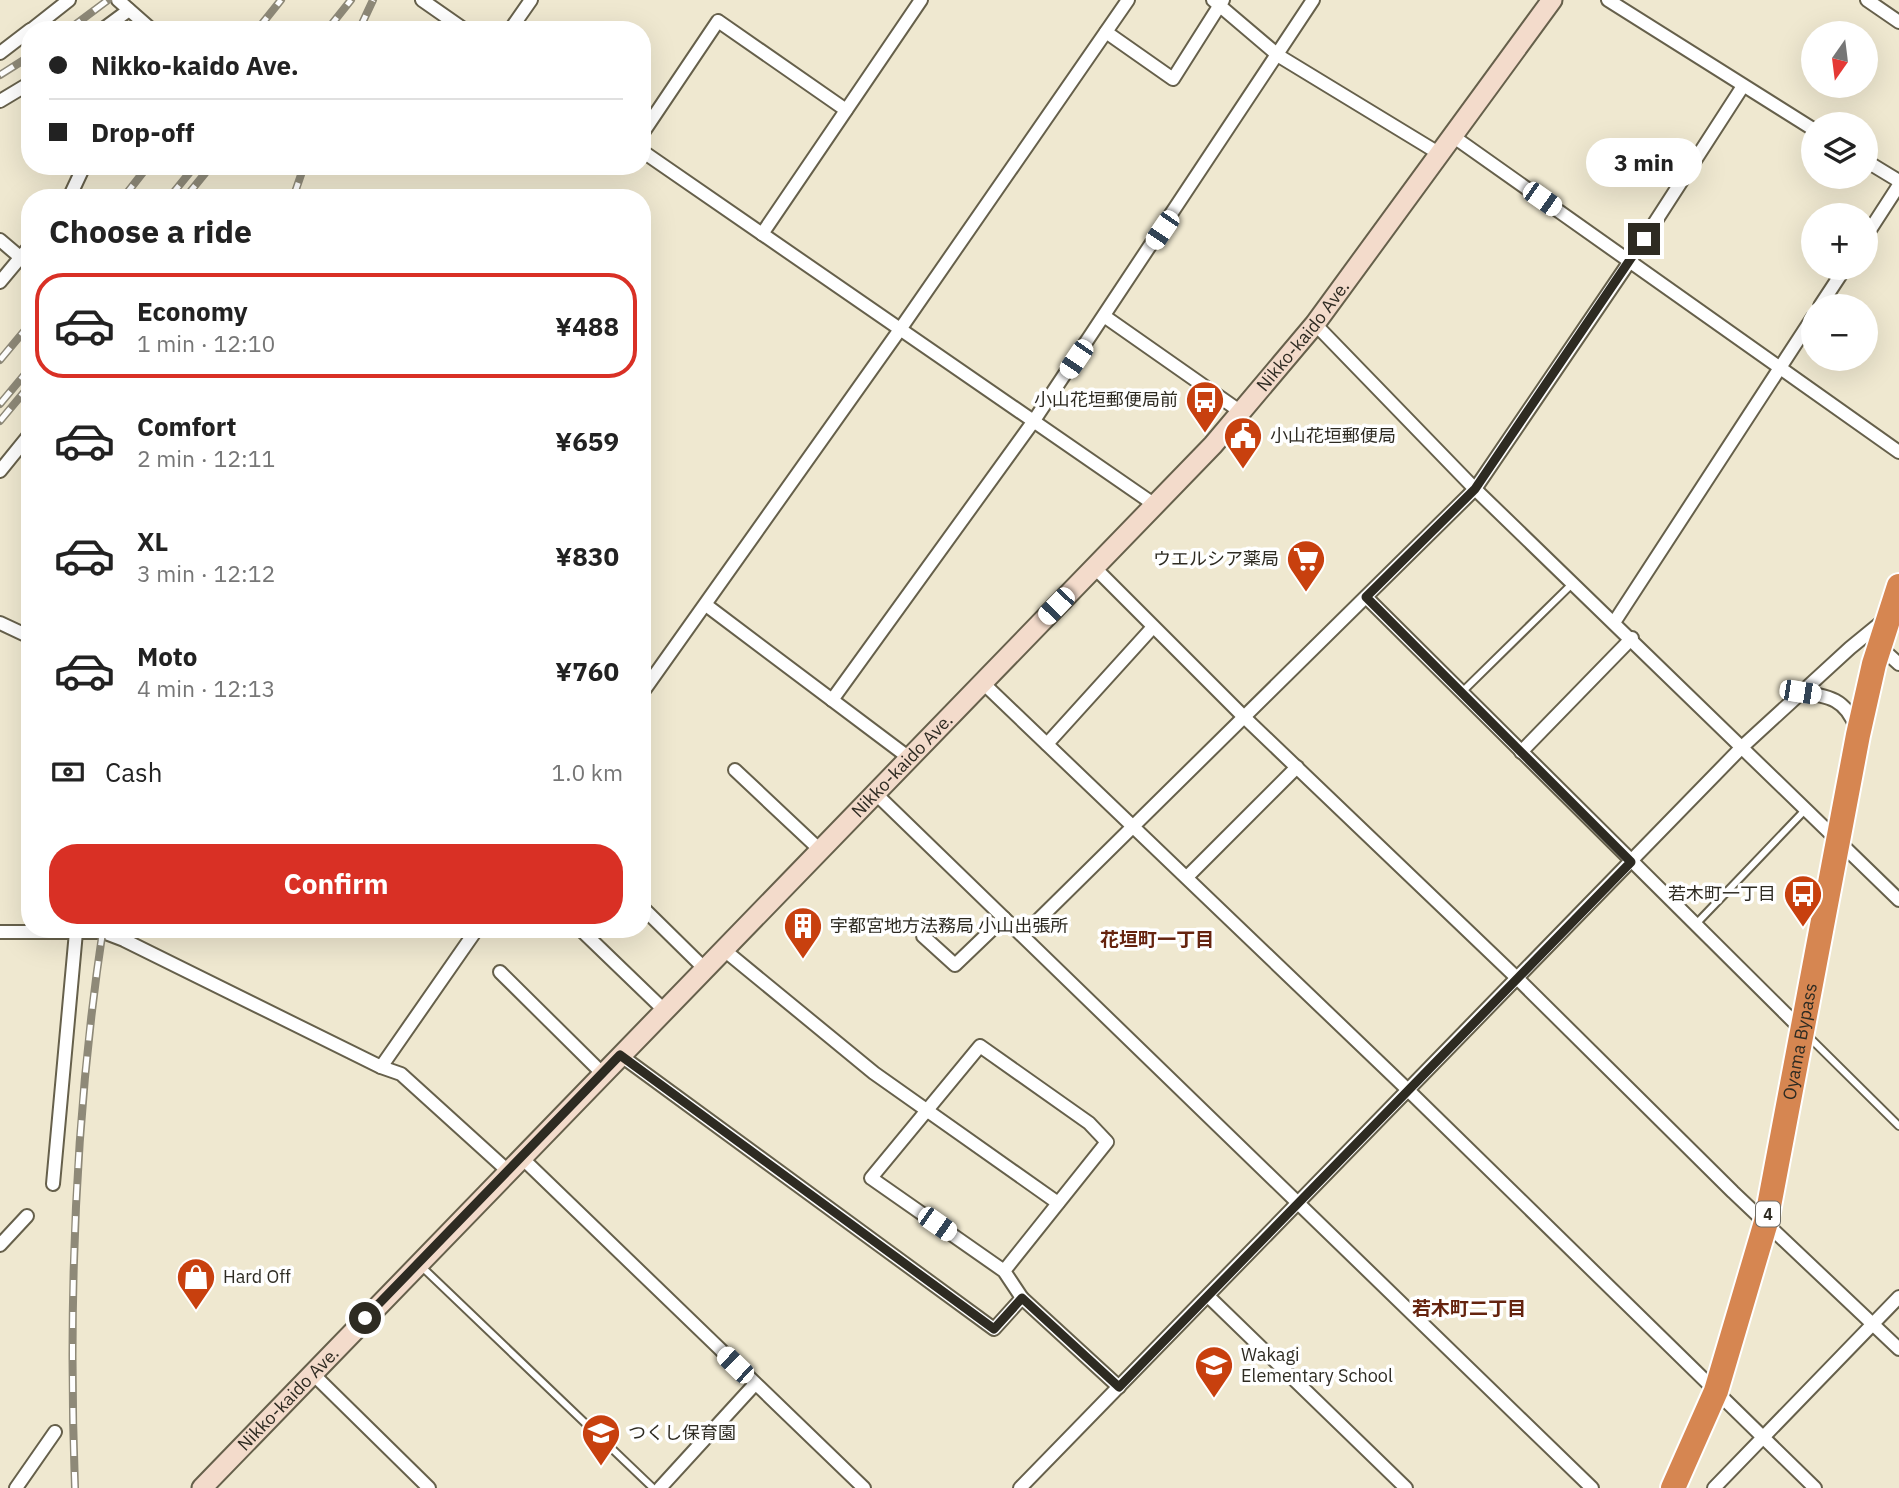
<!DOCTYPE html>
<meta charset="utf-8">
<style>
:root{--surface:#fff;--page:#f6f6f6;--text:#222;--muted:#767676;--line:#e0e0e0;--accent:#d93025}
body{margin:0;font-family:"IBM Plex Sans","Noto Sans JP",sans-serif;background:var(--page);color:var(--text);height:100vh;display:flex;flex-direction:column;font-size:26px;white-space:nowrap}
*{box-sizing:border-box;margin:0}
p{font-size:23px;color:var(--muted)}
.icon{flex:none;width:38px;height:38px;fill:none;stroke:currentColor;stroke-width:2;stroke-linecap:round;stroke-linejoin:round}
.map{position:relative;flex:1;overflow:hidden}
.sheet{position:absolute;left:21px;top:189px;width:630px;height:749px;display:flex;flex-direction:column;background:var(--surface);border-radius:28px;box-shadow:0 7px 28px #0002}
.sheet>*{flex:none}
.hud{position:absolute;left:21px;top:21px;width:630px;height:154px;border-radius:28px;box-shadow:0 7px 28px #0002;display:grid;align-content:center;height:154px;padding:0 28px;background:var(--surface)}
.needle{width:46px;rotate:194deg}
.controls{position:absolute;left:1801px;top:21px;display:grid;gap:14px}
.controls a{display:grid;place-items:center;width:77px;height:77px;border-radius:50%;background:var(--surface);box-shadow:0 7px 28px #0002;font-size:35px}
.end{position:absolute;width:32px;height:32px;margin:-16px;border:9px solid #2e2b22;background:#fff;box-shadow:0 0 0 4px #fff}
.from{border-radius:50%}
.bubble{position:absolute;height:49px;border-radius:24px;background:var(--surface);box-shadow:0 7px 28px #0002;font-size:23px;font-weight:700;line-height:49px;text-align:center}
.car{position:absolute;width:21px;height:42px;margin:-21px -10px;border-radius:9px;box-shadow:0 0 5px 2px #0007;background:linear-gradient(#fff 24%,#345 0 40%,#fff 0 76%,#345 0 86%,#fff 0)}
.hud b{display:flex;align-items:center;gap:24px;height:66px;font-size:26px}
.hud b+b{border-top:2px solid var(--line)}
.hud i{width:18px;height:18px;background:var(--text)}
ul{padding:0;list-style:none}
li{display:flex;align-items:center;gap:21px;height:105px;margin:0 14px 10px;padding:0 14px;border:4px solid transparent;border-radius:28px}
li div{flex:1}
li b{display:block;font-size:26px}
li em{font-style:normal;font-weight:700}
li.current{border-color:var(--accent)}
li>.icon{width:63px;height:63px;stroke-width:1.5}
h2{padding:0 28px;font-size:32px;line-height:84px}
.pay{display:flex;align-items:center;gap:18px;height:77px;padding:0 28px;font-size:26px}
.pay p{margin-inline-start:auto}
.primary-button{display:flex;gap:14px;margin-top:auto;padding:14px 28px}
.primary-button a{flex:1;height:80px;border-radius:28px;background:var(--accent);color:#fff;font-size:28px;font-weight:700;line-height:80px;text-align:center}
.map>svg:first-child{display:block}
.lines{fill:none;stroke-linecap:round;stroke-linejoin:round}
.lane-casing{stroke:#66604b;stroke-width:10}
.street-casing{stroke:#66604b;stroke-width:16}
.secondary-casing{stroke:#66604b;stroke-width:23}
.highway-casing{stroke:#fff;stroke-width:28}
.lane{stroke:#fff;stroke-width:6}
.street{stroke:#fff;stroke-width:12}
.secondary{stroke:#f3dbcb;stroke-width:19}
.highway{stroke:#d68651;stroke-width:24}
.rail-casing{stroke:#8e8978;stroke-width:8}
.rail{stroke:#fff;stroke-width:5;stroke-dasharray:16;stroke-linecap:butt}
.route{stroke:#2e2b22;stroke-width:9}
.labels{text-anchor:middle;stroke-width:7;stroke-linejoin:round;paint-order:stroke}
.shield{fill:#fff;stroke:#6d6b64;stroke-width:2}
.shield-label{font-size:16px;font-weight:bold;fill:#2e2b22}
.street-label{font-size:18px;fill:#2e2b22;stroke:#fff}
.poi-label{font-size:18px;fill:#2e2b22;stroke:#fff;text-anchor:start}
.neighbourhood-label{font-size:19px;font-weight:bold;fill:#65230e;stroke:#fff}
</style>
<div class="map">
<svg width="1899" height="1488" viewBox="0 0 1899 1488">
<rect width="100%" height="100%" fill="#efe8d0"/>
<g class="lines">
<g class="lane-casing">
<g id="lane">
<polyline points="1461,693 1573,583"/>
<polyline points="1696,924 1806,809"/>
<polyline points="1808,1036 1899,1126"/>
<polyline points="422,1267 653,1488"/>
</g>
</g>
<g class="street-casing">
<g id="street">
<polyline points="118,0 152,30"/>
<polyline points="422,0 465,30"/>
<polyline points="1213,0 1279,56 1440,154"/>
<polyline points="1608,0 1813,129"/>
<polyline points="1867,0 1899,22"/>
<polyline points="31,30 69,0"/>
<polyline points="102,30 129,10"/>
<polyline points="510,30 531,0"/>
<polyline points="1106,32 1173,79 1223,0"/>
<polyline points="0,53 30,30"/>
<polyline points="0,101 30,83"/>
<polyline points="642,134 718,21 846,110"/>
<polyline points="1454,137 1899,452"/>
<polyline points="642,151 1155,505"/>
<polyline points="1866,161 1899,181"/>
<polyline points="69,198 84,166"/>
<polyline points="762,234 921,0"/>
<polyline points="1866,236 1899,185"/>
<polyline points="0,240 20,257"/>
<polyline points="0,282 30,246"/>
<polyline points="1820,306 1845,268"/>
<polyline points="1104,316 1241,412"/>
<polyline points="1315,324 1475,489 1899,900"/>
<polyline points="0,471 30,434"/>
<polyline points="1094,567 1243,716 1518,979 1733,1192 1899,1349"/>
<polyline points="1366,597 1803,1031"/>
<polyline points="706,605 908,757"/>
<polyline points="1615,621 1813,317"/>
<polyline points="0,623 30,637"/>
<polyline points="1879,646 1899,664"/>
<polyline points="982,682 1409,1091 1815,1488"/>
<path d="M 1800,692 C 1829,696 1846,699 1856,728"/>
<polyline points="642,693 901,328 1128,0"/>
<polyline points="832,700 1033,422 1313,0"/>
<polyline points="1047,744 1153,627"/>
<polyline points="1521,752 1632,638"/>
<polyline points="735,770 819,849"/>
<polyline points="874,792 1592,1488"/>
<polyline points="1187,877 1297,767"/>
<polyline points="642,907 704,968"/>
<polyline points="580,929 664,1010"/>
<polyline points="0,932 103,932 124,940 381,1067 401,1074 508,1171"/>
<polyline points="1023,935 1475,489 1630,261 1743,86"/>
<polyline points="923,936 955,965 1004,918"/>
<polyline points="723,949 874,1073 1058,1203"/>
<polyline points="500,972 602,1073"/>
<polyline points="620,1055 994,1329 1022,1298 1119,1387"/>
<polyline points="381,1067 477,929"/>
<polyline points="521,1157 864,1488"/>
<polyline points="53,1184 76,932"/>
<polyline points="0,1245 27,1216"/>
<polyline points="1004,1271 1107,1142 1089,1123 980,1046 871,1178 1004,1271 1022,1298"/>
<polyline points="1208,1296 1406,1488"/>
<polyline points="312,1373 429,1488"/>
<polyline points="16,1488 55,1432"/>
<polyline points="660,1488 755,1384"/>
<polyline points="1020,1488 1742,747 1850,648 1883,621"/>
<polyline points="1714,1488 1899,1297"/>
</g>
</g>
<g class="secondary-casing">
<g id="secondary">
<path id="s1" d="M 202,1488 L 1213,445 L 1315,324 L 1552,0"/>
</g>
</g>
<g class="highway-casing">
<g id="highway">
<path id="s2" d="M 1673,1488 L 1716,1391 L 1766,1222 L 1858,735 L 1874,664 L 1899,586"/>
</g>
</g>
<use href="#lane" class="lane"/>
<use href="#street" class="street"/>
<use href="#secondary" class="secondary"/>
<use href="#highway" class="highway"/>
<g class="rail-casing">
<g id="rail">
<polyline points="68,30 108,0"/>
<polyline points="257,30 281,0"/>
<polyline points="327,30 351,0"/>
<polyline points="359,30 373,0"/>
<polyline points="0,75 30,56"/>
<polyline points="123,198 148,166"/>
<polyline points="169,198 195,166"/>
<polyline points="185,198 211,166"/>
<polyline points="293,198 304,166"/>
<polyline points="0,360 30,324"/>
<polyline points="0,404 30,368"/>
<polyline points="0,421 30,385"/>
<path d="M 75,1488 C 68,1301 75,1114 103,929"/>
</g>
</g>
<use href="#rail" class="rail"/>
</g>
<g class="lines">
<polyline class="route" points="365,1318 620,1055 994,1329 1022,1298 1119,1387 1631,862 1366,597 1475,489 1644,239"/>
</g>
<defs>
<g id="bus-pin" transform="scale(2.0125)"><path d="M0 17L-7.5 6A9.5 9.5 0 1 1 7.5 6Z" fill="#c8400e" stroke="#fff"/><path d="M-5-6H5V4H4V6H2V4H-2V6H-4V4H-5ZM-3.5-4V0h7V-4ZM-3.5 1.2v1.5H-2V1.2ZM2 1.2v1.5H3.5V1.2Z" fill="#fff"/></g>
<g id="civic-pin" transform="scale(2.0125)"><path d="M0 17L-7.5 6A9.5 9.5 0 1 1 7.5 6Z" fill="#c8400e" stroke="#fff"/><path d="M-.6-6.5H3V-4.5H.6V-3L4-1V1h2V6H-6V1h2V-1L-.6-3ZM-1.2 2.5V6h2.4V2.5Z" fill="#fff"/></g>
<g id="supermarket-pin" transform="scale(2.0125)"><path d="M0 17L-7.5 6A9.5 9.5 0 1 1 7.5 6Z" fill="#c8400e" stroke="#fff"/><path d="M-6-5.5h2.5l.6 2H6L4.5 2H-2.5L-4.4-4H-6ZM-1.5 3.2a1.3 1.3 0 1 0 .1 0ZM3 3.2a1.3 1.3 0 1 0 .1 0Z" fill="#fff"/></g>
<g id="building-pin" transform="scale(2.0125)"><path d="M0 17L-7.5 6A9.5 9.5 0 1 1 7.5 6Z" fill="#c8400e" stroke="#fff"/><path d="M-4-6H4V6H1V3H-1V6H-4ZM-2.5-4.3h1.7v1.8h-1.7ZM.8-4.3h1.7v1.8H.8ZM-2.5-1h1.7V.8h-1.7ZM.8-1h1.7V.8H.8Z" fill="#fff"/></g>
<g id="shop-pin" transform="scale(2.0125)"><path d="M0 17L-7.5 6A9.5 9.5 0 1 1 7.5 6Z" fill="#c8400e" stroke="#fff"/><path d="M-5-2.5h2.3a2.7 3.5 0 0 1 5.4 0H5L5.5 6h-11ZM-1.5-2.5h3a1.5 2.3 0 0 0-3 0Z" fill="#fff"/></g>
<g id="school-pin" transform="scale(2.0125)"><path d="M0 17L-7.5 6A9.5 9.5 0 1 1 7.5 6Z" fill="#c8400e" stroke="#fff"/><path d="M0-5L7-2L0 1L-7-2ZM-4 1L0 2.5L4 1V4Q0 6-4 4Z" fill="#fff"/></g>
</defs>
<g fill-rule="evenodd">
<use href="#bus-pin" x="1205" y="400"/>
<use href="#civic-pin" x="1243" y="436"/>
<use href="#supermarket-pin" x="1306" y="559"/>
<use href="#bus-pin" x="1803" y="894"/>
<use href="#building-pin" x="803" y="926"/>
<use href="#shop-pin" x="196" y="1277"/>
<use href="#school-pin" x="1214" y="1365"/>
<use href="#school-pin" x="601" y="1433"/>
</g>
<g class="labels">
<rect class="shield" x="1756" y="1201.5" width="24" height="25" rx="5"/>
<g class="shield-label">
<text x="1768" y="1220">4</text>
</g>
<g class="street-label">
<text dy="6" stroke="none"><textPath href="#s1" startOffset="1594">Nikko-kaido Ave.</textPath></text>
<text dy="6" stroke="none"><textPath href="#s1" startOffset="1006">Nikko-kaido Ave.</textPath></text>
<text dy="6" stroke="none"><textPath href="#s2" startOffset="466">Oyama Bypass</textPath></text>
<text dy="6" stroke="none"><textPath href="#s1" startOffset="124">Nikko-kaido Ave.</textPath></text>
</g>
<g class="poi-label">
<text x="1178" y="406" text-anchor="end">小山花垣郵便局前</text>
<text x="1270" y="442">小山花垣郵便局</text>
<text x="1279" y="565" text-anchor="end">ウエルシア薬局</text>
<text x="1776" y="900" text-anchor="end">若木町一丁目</text>
<text x="830" y="932">宇都宮地方法務局 小山出張所</text>
<text x="223" y="1283">Hard Off</text>
<text x="1241" y="1361">Wakagi<tspan x="1241" dy="21">Elementary School</tspan></text>
<text x="628" y="1439">つくし保育園</text>
</g>
<g class="neighbourhood-label">
<text x="1157" y="946">花垣町一丁目</text>
<text x="1469" y="1315">若木町二丁目</text>
</g>
</g>
</svg>
<div class="controls">
<a><svg class="needle" viewBox="-14 -14 28 28"><path d="M0-13l5 13h-10z" fill="#e53935"/><path d="M0 13l5-13h-10z" fill="#767676"/></svg></a>
<a><svg class="icon" aria-label="layers" viewBox="0 0 24 24"><path d="M12 4l9 5-9 5-9-5zM3 14l9 5 9-5"/></svg></a>
<a>+</a>
<a>−</a>
</div>
<i class="end from" style="left:365px;top:1318px"></i>
<i class="end" style="left:1644px;top:239px"></i>
<div class="bubble" style="left:1586px;top:138px;width:116px">3 min</div>
<i class="car" style="left:1542px;top:199px;rotate:125deg"></i>
<i class="car" style="left:1162px;top:230px;rotate:214deg"></i>
<i class="car" style="left:1076px;top:359px;rotate:214deg"></i>
<i class="car" style="left:1056px;top:606px;rotate:224deg"></i>
<i class="car" style="left:1800px;top:692px;rotate:99deg"></i>
<i class="car" style="left:937px;top:1224px;rotate:125deg"></i>
<i class="car" style="left:735px;top:1365px;rotate:314deg"></i>
<div class="hud">
<b><i class="from"></i>Nikko-kaido Ave.</b>
<b><i></i>Drop-off</b>
</div>
<section class="sheet">
<h2>Choose a ride</h2>
<ul>
<li class="current"><svg class="icon" aria-label="car" viewBox="0 0 24 24"><path d="M5 17H2v-5l4-1 3-4h7l3 4 3 1v5h-3M9 17h6M6 11h13"/><circle cx="7" cy="17" r="2"/><circle cx="17" cy="17" r="2"/></svg><div><b>Economy</b><p>1 min · 12:10</p></div><em>¥488</em></li>
<li><svg class="icon" aria-label="car" viewBox="0 0 24 24"><path d="M5 17H2v-5l4-1 3-4h7l3 4 3 1v5h-3M9 17h6M6 11h13"/><circle cx="7" cy="17" r="2"/><circle cx="17" cy="17" r="2"/></svg><div><b>Comfort</b><p>2 min · 12:11</p></div><em>¥659</em></li>
<li><svg class="icon" aria-label="car" viewBox="0 0 24 24"><path d="M5 17H2v-5l4-1 3-4h7l3 4 3 1v5h-3M9 17h6M6 11h13"/><circle cx="7" cy="17" r="2"/><circle cx="17" cy="17" r="2"/></svg><div><b>XL</b><p>3 min · 12:12</p></div><em>¥830</em></li>
<li><svg class="icon" aria-label="car" viewBox="0 0 24 24"><path d="M5 17H2v-5l4-1 3-4h7l3 4 3 1v5h-3M9 17h6M6 11h13"/><circle cx="7" cy="17" r="2"/><circle cx="17" cy="17" r="2"/></svg><div><b>Moto</b><p>4 min · 12:13</p></div><em>¥760</em></li>
</ul>
<div class="pay"><svg class="icon" aria-label="cash" viewBox="0 0 24 24"><path d="M3 7h18v10H3z"/><circle cx="12" cy="12" r="2"/></svg>Cash<p>1.0 km</p></div>
<div class="primary-button"><a>Confirm</a></div>
</section>
</div>
